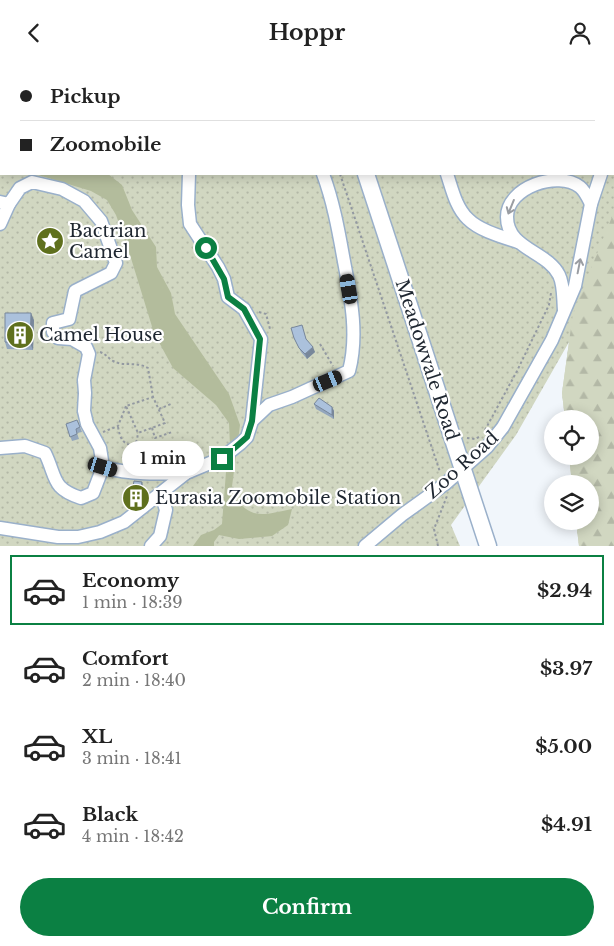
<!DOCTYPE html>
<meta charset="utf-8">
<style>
:root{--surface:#fff;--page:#f6f6f6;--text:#222;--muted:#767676;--line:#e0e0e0;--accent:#0b8043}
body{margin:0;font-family:"Libre Baskerville",serif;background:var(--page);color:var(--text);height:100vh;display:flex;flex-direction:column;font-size:19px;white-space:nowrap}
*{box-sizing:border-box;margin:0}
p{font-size:16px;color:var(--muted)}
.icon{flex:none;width:28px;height:28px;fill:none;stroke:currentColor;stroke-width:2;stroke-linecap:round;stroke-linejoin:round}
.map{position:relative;height:481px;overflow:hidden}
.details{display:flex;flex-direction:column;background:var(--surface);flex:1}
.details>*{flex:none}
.guide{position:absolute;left:0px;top:0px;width:615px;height:110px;box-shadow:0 2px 12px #0003;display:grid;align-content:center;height:110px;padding:0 20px;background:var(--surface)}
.controls{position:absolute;left:544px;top:345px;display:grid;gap:10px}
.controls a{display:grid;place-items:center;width:55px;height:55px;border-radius:50%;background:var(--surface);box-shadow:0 2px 12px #0003;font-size:25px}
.end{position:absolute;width:22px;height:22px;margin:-11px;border:6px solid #0b8043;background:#fff;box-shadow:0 0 0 2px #fff}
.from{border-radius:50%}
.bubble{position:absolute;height:35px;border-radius:18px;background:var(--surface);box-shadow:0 2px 12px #0003;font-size:16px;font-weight:800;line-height:35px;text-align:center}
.car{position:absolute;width:15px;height:30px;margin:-15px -8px;border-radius:6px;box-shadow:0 0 4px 1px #0007;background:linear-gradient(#222 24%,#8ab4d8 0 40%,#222 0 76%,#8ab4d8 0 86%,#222 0)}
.guide b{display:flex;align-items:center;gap:18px;height:48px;font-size:19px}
.guide b+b{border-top:1px solid var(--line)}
.guide i{width:12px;height:12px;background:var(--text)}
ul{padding:9px 0 0;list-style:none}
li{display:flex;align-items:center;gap:15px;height:70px;margin:0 10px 8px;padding:0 10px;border:2px solid transparent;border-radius:0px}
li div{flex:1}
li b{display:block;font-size:19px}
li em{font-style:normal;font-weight:800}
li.current{border-color:var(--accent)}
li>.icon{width:45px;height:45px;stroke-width:1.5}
.action{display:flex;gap:10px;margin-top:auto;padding:10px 20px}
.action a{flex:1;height:58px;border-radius:30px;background:var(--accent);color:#fff;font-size:20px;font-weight:800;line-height:58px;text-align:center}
header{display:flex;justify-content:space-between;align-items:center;height:65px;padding:0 20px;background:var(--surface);font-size:22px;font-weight:800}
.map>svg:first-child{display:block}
.green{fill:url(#green-dots);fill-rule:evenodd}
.forest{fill:url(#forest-firs)}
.water{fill:#b3bc9c}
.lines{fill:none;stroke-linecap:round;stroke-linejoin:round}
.minor-casing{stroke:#9ab0ca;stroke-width:15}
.major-casing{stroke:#9ab0ca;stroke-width:19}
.path{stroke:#9399a1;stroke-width:2;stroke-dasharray:2.5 2.5;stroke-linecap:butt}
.minor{stroke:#fff;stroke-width:12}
.major{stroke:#fff;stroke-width:16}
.wall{fill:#93a6bd}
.shaded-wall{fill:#78879a}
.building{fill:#abc1dc;stroke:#78879a}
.oneway{stroke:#9a9da2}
.route{stroke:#0b8043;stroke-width:6}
.labels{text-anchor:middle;stroke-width:4.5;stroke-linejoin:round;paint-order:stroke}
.poi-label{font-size:18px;fill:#1e2630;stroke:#fff;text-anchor:start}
.street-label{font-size:18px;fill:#1e2630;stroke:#fff}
</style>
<header><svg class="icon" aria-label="back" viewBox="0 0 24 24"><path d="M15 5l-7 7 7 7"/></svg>Hoppr<svg class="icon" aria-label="person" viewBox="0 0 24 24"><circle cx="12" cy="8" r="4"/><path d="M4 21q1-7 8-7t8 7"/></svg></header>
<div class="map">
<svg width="614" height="481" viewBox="0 0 614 481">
<defs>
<pattern id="green-dots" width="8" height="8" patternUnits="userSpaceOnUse" patternTransform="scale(1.25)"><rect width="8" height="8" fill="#d1d7c1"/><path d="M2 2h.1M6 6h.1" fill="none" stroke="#b3b8a6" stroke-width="1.8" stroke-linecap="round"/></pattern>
<pattern id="forest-firs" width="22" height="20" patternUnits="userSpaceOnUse" patternTransform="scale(1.25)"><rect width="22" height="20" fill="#d1d7c1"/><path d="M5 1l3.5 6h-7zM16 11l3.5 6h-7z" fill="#b3b8a6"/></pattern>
</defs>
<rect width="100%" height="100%" fill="#f1f6fb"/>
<path class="green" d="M 0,0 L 614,0 L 614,481 L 579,481 L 576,456 L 590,456 L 590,419 L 572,419 L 569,391 L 590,391 L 590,354 L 565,354 L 562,328 L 569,277 L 516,370 L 451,460 L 460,481 L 0,481 ZM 1,1 L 614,1 L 614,109 L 1,109 Z"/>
<polygon class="forest" points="614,147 614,481 579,481 576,456 590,456 590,419 572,419 569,391 590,391 590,354 565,354 562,328 573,248"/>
<g class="water">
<polygon points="0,0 20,1 1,1 1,81"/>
<path d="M 35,109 L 108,109 L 122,120 L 132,145 L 156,182 L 157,202 L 171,228 L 175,249 L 229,329 L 240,360 L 231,429 C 253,456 261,450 292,444 L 288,460 L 272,471 L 239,474 L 219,470 L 214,477 L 214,481 L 193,481 L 201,470 L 214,465 L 222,459 L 226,407 L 230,381 L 229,358 L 216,340 L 173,303 L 154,268 L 130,190 L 116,150 L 107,135 L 91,126 Z"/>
</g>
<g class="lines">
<g class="minor-casing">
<g id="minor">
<polyline points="286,0 286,1"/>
<polyline points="412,0 412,1"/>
<polyline points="514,0 514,1"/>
<polyline points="144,1 144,0"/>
<polyline points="614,83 614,82"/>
<polyline points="189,109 188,140 190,159 218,202 224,214 228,232 244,244 261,274 252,356"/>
<path d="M 447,109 C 452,124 456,143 468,154 C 480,166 503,172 518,177"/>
<path d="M 0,137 L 9,139 L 20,123 L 32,117 L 62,124 L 84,136 L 101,156 L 116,198 L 111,208 L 75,226 L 69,254 L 53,258 L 53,267 L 58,273 L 72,274 L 86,282 L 89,289 L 84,315 L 85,328 L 84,346 L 87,359 L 100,383 L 103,402 L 93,428 L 81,433 C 51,423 57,413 45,388 L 25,381 L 0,383"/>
<polyline points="0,159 9,139"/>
<path d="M 564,245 C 563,234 564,220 559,210 C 547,186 507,184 507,152 C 507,122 558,105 580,122 C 585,126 588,133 591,139"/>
<path d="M 103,402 C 131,410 158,409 186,408"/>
<path d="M 0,463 L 58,472 L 78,472 L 100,467 L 124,457 L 186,408 L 222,393 L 241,378 L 247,372 L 252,356 L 269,340 L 292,332 L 349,306 C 359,268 350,229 343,191 C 338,163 333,136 323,109"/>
<polyline points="151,481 160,471 166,445 161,429"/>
<polyline points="365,481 402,450 445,419 487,382 503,362 552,275 575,221 591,139 601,109"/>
</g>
</g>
<g class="major-casing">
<g id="major">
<polyline points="332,0 332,1"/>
<polyline points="366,109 488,481"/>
</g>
</g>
<g class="path">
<polyline points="306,0 306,1"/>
<polyline points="340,109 440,407"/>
<polyline points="259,247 266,249 270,264 269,265"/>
<polyline points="320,279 333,301"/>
<path d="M 100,287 C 106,289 108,293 113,296 C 124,302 136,296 148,303 L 153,332 L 165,358 L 138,368 L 126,341 L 153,332"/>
<polyline points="159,344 171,339"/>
<path d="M 118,362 C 120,372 122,380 134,380 L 137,375 L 138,368"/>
<polyline points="152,363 155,373 172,367"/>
<polyline points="485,365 517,306 549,240 551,228"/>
<polyline points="103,367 118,361 126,341"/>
<polyline points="467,373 475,374 481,371"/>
<polyline points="438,481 434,464 447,431"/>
</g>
<use href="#minor" class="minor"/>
<use href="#major" class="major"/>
</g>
<g class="wall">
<polygon points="34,255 33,285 7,284 5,277"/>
<polygon points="302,260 306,275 315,287 307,294 301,287 294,273"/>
<polygon points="314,339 332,342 334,346 334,354 316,344"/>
<polygon points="77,355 82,367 77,368 79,374 72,376 66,359"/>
<polygon points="142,417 143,422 142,433 133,440 128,442 123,430 132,426"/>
</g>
<g class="shaded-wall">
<polygon points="31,248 34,255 33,285 30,278"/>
<polygon points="313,282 315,287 307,294 305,289"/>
<polygon points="332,342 334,346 334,354 332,350"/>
<polygon points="142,417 143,422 142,433 133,440 131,435"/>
</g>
<g class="building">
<polygon points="5,248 31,248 30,278 5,277"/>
<polygon points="302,260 306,274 313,282 305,289 299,283 294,273 291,263"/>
<polygon points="319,333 332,342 332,350 314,339"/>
<polygon points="77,355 80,362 76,364 77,369 70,372 66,359"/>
<polygon points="134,416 142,417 140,428 131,435 126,437 123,430 132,426"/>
</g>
<defs><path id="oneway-shaft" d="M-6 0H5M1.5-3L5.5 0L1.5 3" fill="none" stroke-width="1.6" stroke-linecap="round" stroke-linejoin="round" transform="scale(1.25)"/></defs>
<g class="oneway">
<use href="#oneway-shaft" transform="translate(511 142) rotate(112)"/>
<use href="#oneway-shaft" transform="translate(579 201) rotate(-79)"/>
</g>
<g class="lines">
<polyline class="route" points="206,183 224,214 228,232 244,244 260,274 252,356 247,372 222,394"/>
</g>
<defs>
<g id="sight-disc" transform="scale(1.4375)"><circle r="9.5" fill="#5f701d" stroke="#fff"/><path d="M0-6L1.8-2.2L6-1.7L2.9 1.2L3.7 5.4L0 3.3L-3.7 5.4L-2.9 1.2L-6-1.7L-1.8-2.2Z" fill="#fff"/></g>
<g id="building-disc" transform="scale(1.4375)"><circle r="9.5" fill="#5f701d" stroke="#fff"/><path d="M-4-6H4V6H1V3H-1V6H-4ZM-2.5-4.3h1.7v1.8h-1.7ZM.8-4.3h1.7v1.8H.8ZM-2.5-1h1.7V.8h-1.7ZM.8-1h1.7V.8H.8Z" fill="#fff"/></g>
</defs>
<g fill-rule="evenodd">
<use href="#sight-disc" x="50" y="176"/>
<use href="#building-disc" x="20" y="270"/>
<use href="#building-disc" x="136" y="433"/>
</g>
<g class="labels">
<g class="poi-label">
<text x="69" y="172">Bactrian<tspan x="69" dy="21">Camel</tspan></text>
<text x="39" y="276">Camel House</text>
<text x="155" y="439">Eurasia Zoomobile Station</text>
</g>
<g class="street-label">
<text transform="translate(427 295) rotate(72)" y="6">Meadowvale Road</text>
<text transform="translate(462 400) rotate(-42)" y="6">Zoo Road</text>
</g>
</g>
</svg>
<div class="controls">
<a><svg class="icon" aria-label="locate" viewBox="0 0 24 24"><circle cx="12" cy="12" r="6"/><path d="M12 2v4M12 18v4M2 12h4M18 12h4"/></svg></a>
<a><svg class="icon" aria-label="layers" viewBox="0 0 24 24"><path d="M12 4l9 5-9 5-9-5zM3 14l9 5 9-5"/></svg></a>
</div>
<i class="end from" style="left:206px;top:183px"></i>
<i class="end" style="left:222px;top:394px"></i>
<div class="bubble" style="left:122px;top:376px;width:82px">1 min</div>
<i class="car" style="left:349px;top:224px;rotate:350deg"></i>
<i class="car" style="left:328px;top:316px;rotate:68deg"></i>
<i class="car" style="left:103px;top:402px;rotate:107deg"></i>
<div class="guide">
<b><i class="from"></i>Pickup</b>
<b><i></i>Zoomobile</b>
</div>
</div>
<section class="details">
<ul>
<li class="current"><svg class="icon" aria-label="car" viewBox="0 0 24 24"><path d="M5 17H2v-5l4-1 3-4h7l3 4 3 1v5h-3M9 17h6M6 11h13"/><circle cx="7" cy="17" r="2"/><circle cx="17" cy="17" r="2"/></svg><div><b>Economy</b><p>1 min · 18:39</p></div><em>$2.94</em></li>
<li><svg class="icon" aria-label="car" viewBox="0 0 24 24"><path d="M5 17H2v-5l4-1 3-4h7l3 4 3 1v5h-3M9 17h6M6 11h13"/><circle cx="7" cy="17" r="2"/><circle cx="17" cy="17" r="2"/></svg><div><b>Comfort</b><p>2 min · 18:40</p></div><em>$3.97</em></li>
<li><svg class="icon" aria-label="car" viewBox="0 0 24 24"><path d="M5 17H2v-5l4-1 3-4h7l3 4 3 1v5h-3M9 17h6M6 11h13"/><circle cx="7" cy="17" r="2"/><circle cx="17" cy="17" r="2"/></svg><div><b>XL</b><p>3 min · 18:41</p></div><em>$5.00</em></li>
<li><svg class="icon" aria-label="car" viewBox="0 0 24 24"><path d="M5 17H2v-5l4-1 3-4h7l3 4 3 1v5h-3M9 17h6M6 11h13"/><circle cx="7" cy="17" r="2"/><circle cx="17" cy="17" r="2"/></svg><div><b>Black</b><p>4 min · 18:42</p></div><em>$4.91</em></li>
</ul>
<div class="action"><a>Confirm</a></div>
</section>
